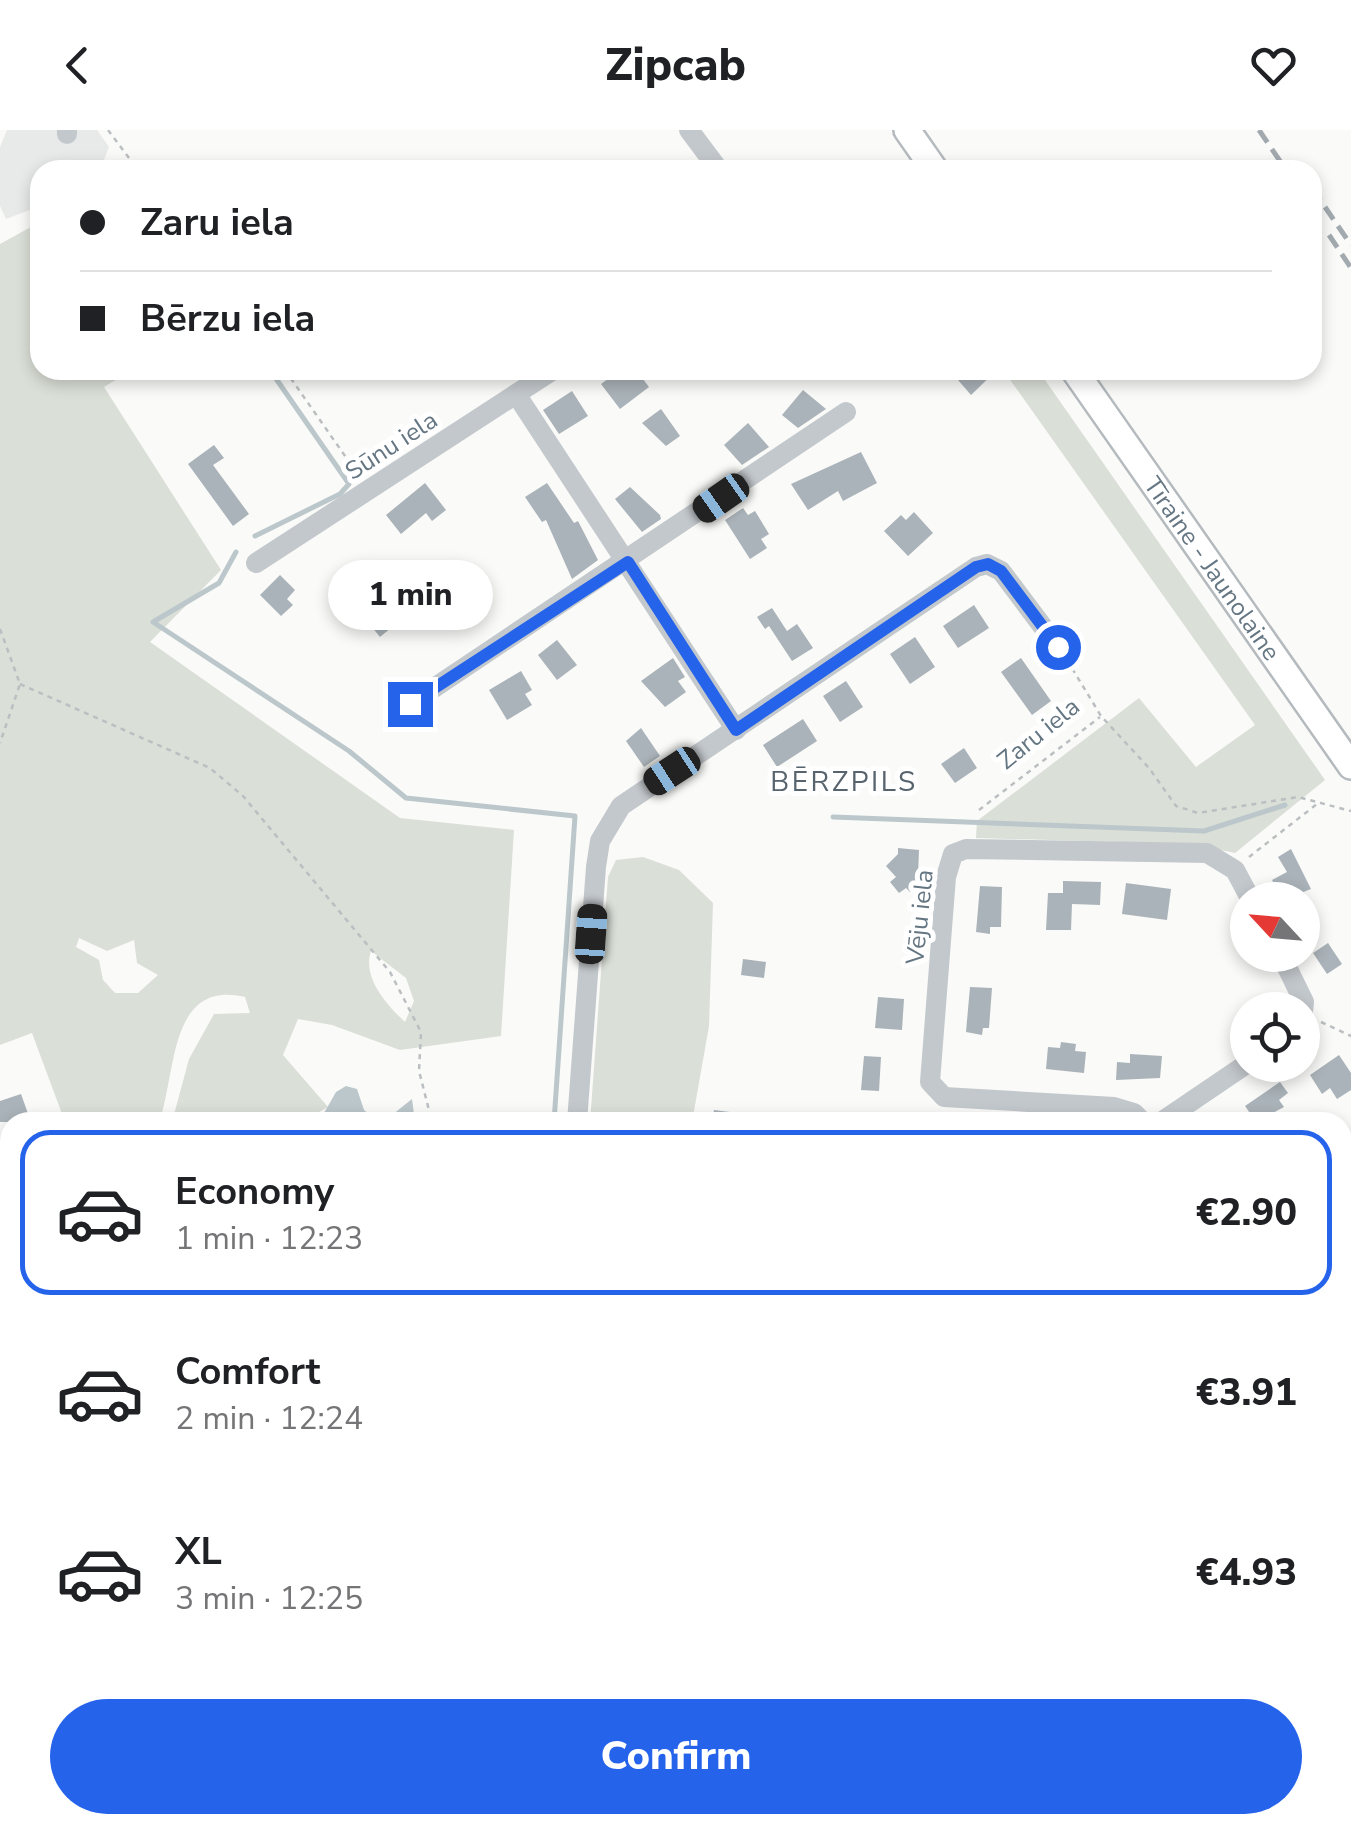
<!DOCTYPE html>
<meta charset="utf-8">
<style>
:root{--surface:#fff;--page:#f6f6f6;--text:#202124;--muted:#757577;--line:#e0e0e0;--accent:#2563eb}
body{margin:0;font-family:"Nunito Sans",sans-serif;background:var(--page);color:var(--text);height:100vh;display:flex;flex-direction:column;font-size:38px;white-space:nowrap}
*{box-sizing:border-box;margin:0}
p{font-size:32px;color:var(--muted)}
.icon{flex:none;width:55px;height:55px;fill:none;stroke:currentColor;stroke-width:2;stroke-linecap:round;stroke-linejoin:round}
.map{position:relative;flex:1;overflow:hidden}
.drawer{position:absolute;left:0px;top:982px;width:1352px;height:722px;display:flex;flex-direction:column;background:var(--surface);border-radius:30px 30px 0 0;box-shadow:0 5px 15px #0003}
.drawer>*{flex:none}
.guide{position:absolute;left:30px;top:30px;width:1292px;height:220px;border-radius:30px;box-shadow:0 5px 15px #0003;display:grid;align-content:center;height:220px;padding:0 50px;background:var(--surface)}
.needle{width:65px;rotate:296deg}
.controls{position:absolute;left:1230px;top:752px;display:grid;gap:20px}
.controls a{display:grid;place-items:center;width:90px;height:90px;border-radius:50%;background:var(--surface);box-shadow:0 5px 15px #0003;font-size:50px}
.end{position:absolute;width:45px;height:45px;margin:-22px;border:12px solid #2563eb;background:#fff;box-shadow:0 0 0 5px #fff}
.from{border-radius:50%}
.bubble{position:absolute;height:70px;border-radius:35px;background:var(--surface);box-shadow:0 5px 15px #0003;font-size:32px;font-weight:800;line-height:70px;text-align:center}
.car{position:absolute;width:30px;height:60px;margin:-30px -15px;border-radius:12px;box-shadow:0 0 8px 2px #0007;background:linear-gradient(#222 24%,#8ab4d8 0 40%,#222 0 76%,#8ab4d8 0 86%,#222 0)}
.guide b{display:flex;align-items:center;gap:35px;height:95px;font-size:38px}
.guide b+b{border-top:2px solid var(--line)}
.guide i{width:25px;height:25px;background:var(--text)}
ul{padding:18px 0 0;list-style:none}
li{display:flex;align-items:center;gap:30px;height:165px;margin:0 20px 15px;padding:0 30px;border:5px solid transparent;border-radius:30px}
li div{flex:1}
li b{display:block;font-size:38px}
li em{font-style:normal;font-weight:800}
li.current{border-color:var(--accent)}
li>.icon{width:90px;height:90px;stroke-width:1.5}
.button{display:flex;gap:20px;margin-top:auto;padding:20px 50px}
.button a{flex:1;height:115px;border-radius:60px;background:var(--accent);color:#fff;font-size:40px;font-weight:800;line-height:115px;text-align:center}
header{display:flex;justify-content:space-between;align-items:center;height:130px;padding:0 50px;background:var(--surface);font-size:45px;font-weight:800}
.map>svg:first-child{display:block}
.built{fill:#e8e9e9}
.green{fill:#dadfd7;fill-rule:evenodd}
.water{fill:#bbc7cb}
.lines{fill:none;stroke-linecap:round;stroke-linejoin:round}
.stream{stroke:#bbc7cb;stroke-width:5}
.building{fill:#aab3b9}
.major-casing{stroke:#b5babe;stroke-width:30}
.path{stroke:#bbbfc2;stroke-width:2.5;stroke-dasharray:5 5;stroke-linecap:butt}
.minor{stroke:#c3c8cc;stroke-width:20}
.major{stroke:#fff;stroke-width:25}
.rail{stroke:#a2aab0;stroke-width:5;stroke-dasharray:15 8;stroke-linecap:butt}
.route{stroke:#2563eb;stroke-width:12}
.labels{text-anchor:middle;stroke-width:10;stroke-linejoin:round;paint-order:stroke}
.street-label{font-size:25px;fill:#657683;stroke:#fff}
.neighbourhood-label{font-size:28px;letter-spacing:2.5px;fill:#57646e;stroke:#fff}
</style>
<header><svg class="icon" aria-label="back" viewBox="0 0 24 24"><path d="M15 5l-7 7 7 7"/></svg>Zipcab<svg class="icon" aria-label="heart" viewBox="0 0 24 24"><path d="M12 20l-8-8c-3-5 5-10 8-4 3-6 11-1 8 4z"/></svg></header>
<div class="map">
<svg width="1351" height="1704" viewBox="0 0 1351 1704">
<rect width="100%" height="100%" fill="#fafaf8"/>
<polygon class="built" points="7,0 97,0 109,17 100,40 40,40 40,76 6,89 0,76 0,17"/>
<g class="green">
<path d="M 40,92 L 40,240 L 132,240 L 104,257 L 221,440 L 150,512 L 400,688 L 514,700 L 501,906 L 400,920 L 332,895 L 298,889 L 283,925 L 328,977 L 301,992 L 172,992 L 189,929 L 214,884 L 250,883 L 245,867 C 173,850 176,932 162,983 L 143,992 L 65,992 L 32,903 L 0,915 L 0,114 ZM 79,808 L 107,821 L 134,810 L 137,833 L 158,845 L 138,863 L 115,863 L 103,850 L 99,830 L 76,817 ZM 371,821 L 406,848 L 414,871 L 405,892 C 387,875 362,848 371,821 Z"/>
<polygon points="1008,240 1038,240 1325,650 1235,723 1192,714 976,708 977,691 1139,568 1196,637 1255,595 1006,244"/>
<polygon points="643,727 679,740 713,773 709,896 692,992 590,992 608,747 616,730"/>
</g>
<polygon class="water" points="346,956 357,959 364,980 376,990 392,985 412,969 415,992 319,992 336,962"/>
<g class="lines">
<g class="stream">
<polyline points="255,406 340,364 349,354 270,240"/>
<polyline points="236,422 219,453 153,492 349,621 406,668 575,686 554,992"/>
<polyline points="833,687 1204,701 1285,675"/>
<polyline points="506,1704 507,1695"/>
</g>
</g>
<g class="building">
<polygon points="620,240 636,240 649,257 620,279 601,254"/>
<polygon points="968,240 997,240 971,265 958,250"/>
<polygon points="803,260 826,279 798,298 782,285"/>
<polygon points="572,261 588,286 559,304 543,280"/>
<polygon points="661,279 680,306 666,316 642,293"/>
<polygon points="748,293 769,317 742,335 724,315"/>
<polygon points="214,315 224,328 213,335 249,384 233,396 188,334"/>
<polygon points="861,322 877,353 843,371 838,361 808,380 791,354"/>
<polygon points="425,353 446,380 432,391 426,383 401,404 386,385"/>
<polygon points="547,353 574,393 578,391 598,430 572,449 546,390 542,392 525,367"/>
<polygon points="630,357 660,385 661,389 642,402 615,369"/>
<polygon points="743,378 748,385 755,381 769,404 761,409 767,418 750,429 725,390"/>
<polygon points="914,382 933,403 908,426 884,401 901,385 906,390"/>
<polygon points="471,434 488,461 455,482 438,455"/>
<polygon points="365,439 403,488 380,507 341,459"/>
<polygon points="280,445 295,460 287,469 293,475 281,486 260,465"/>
<polygon points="974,475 989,498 958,518 943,496"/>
<polygon points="772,478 787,501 797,494 813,518 792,531 769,496 765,499 757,487"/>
<polygon points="915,507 935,537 910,554 890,524"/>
<polygon points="557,510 577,535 557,550 538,525"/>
<polygon points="673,528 685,547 678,551 686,562 665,577 641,551"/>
<polygon points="1021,528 1051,571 1032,585 1001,542"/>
<polygon points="521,541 532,560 525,564 532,575 507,590 489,560"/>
<polygon points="846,551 863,577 840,592 823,566"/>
<polygon points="803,589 817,611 777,637 763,615"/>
<polygon points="641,598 660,626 644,637 626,611"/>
<polygon points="964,618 977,638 955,653 941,634"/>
<polygon points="898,718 919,720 918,746 922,751 910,762 906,758 899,763 890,752 896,747 886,736 898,724"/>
<polygon points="1291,719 1311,759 1283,770 1272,750 1287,742 1278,727"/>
<polygon points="1063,751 1101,752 1100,775 1072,774 1071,800 1046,800 1048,763 1063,763"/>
<polygon points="1126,753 1171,759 1167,790 1122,784"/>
<polygon points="980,756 1002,757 1001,797 990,797 990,804 976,802"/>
<polygon points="1328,813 1342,834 1327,844 1313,823"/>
<polygon points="743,829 766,832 764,848 741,845"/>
<polygon points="970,857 992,858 989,898 983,898 982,905 966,902"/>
<polygon points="878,867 904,869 902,900 875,898"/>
<polygon points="1061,912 1076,914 1075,921 1086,922 1084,943 1046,939 1048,917 1060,918"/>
<polygon points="1130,924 1162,926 1160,948 1116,950 1117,932 1130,933"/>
<polygon points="1339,925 1351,943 1351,960 1337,969 1330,958 1322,964 1310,945"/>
<polygon points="864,926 881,927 879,961 861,960"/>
<polygon points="1280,952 1288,963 1279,970 1284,977 1256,992 1245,976"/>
<polygon points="21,964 31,992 0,992 0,971"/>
<polygon points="714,980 753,985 753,992 712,992"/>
</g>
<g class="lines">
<g class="major-casing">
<g id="major">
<polyline points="907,0 935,40"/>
<path id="s1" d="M 1074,240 L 1351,636"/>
</g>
</g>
<g class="path">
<polyline points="108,0 138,40"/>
<polyline points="285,240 359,346"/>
<polyline points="0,499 20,554 0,613"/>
<polyline points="1067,530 1101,586 1149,638 1176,676 1198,683 1298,667 1351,681"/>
<polyline points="20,554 210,638 243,666 390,842 421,902 419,941 432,992"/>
<polyline points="979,680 1100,587"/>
<polyline points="1249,727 1317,674"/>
<polyline points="1321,892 1351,906"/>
<polyline points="241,1704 249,1695"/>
</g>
<g class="minor">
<polyline points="689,0 719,40"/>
<polyline points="67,4 67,0"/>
<polyline points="516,264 736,600"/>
<polyline points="256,433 553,240"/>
<polyline points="410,574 846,282"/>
<polyline points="1281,825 1304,872 1302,890"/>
<polyline points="577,992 596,737 600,711 621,676 976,437 987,434 1001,441 1058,517"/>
<polyline points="1143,992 1134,983 1114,977 944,967 930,952 946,747 953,724 966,719 1207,723 1235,740 1251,770"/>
<polyline points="1161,992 1248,933"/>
<polyline points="0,1099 10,1129"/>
<polyline points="1342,1165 1351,1159"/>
<polyline points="0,1355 10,1352"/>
<polyline points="0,1441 10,1461"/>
<polyline points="527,1704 528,1695"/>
<polyline points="770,1704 772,1695"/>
<polyline points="899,1704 904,1695"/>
</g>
<use href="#major" class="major"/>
<g class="rail">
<polyline points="1259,0 1286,40"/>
<polyline points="1312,58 1351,115"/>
<polyline points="1329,105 1351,138"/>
</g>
</g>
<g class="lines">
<polyline class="route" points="410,574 628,432 736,600 976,437 988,434 1001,441 1058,517"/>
</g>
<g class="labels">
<g class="street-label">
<text transform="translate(391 315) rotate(-33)" y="9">Sūnu iela</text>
<text dy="9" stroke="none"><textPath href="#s1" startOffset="242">Tīraine - Jaunolaine</textPath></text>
<text transform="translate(1038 603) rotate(-39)" y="9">Zaru iela</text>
<text transform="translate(919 787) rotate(-84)" y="9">Vēju iela</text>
</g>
<g class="neighbourhood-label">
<text x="844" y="661">BĒRZPILS</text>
</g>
</g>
</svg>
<div class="controls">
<a><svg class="needle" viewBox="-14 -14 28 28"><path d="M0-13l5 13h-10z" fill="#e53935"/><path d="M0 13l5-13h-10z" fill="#757577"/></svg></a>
<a><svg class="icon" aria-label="locate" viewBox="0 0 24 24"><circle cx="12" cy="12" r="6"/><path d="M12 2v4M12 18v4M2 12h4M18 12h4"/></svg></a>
</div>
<i class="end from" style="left:1058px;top:517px"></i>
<i class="end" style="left:410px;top:574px"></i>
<div class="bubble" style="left:328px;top:430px;width:165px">1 min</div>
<i class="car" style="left:721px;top:368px;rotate:235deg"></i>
<i class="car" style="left:672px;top:641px;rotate:237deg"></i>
<i class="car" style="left:591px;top:804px;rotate:4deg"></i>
<div class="guide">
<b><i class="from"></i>Zaru iela</b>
<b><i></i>Bērzu iela</b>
</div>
<section class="drawer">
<ul>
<li class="current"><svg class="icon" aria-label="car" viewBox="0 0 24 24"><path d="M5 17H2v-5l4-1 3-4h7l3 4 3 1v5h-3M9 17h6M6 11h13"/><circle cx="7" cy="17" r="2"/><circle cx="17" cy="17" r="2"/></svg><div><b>Economy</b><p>1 min · 12:23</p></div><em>€2.90</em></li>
<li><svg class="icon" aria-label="car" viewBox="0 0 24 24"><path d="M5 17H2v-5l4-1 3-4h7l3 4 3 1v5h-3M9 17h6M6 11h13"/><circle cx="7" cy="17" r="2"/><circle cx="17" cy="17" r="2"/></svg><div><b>Comfort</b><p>2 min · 12:24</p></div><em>€3.91</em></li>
<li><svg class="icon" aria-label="car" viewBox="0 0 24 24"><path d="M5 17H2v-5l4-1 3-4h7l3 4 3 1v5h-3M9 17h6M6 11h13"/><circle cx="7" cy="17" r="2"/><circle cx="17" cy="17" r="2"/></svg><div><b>XL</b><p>3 min · 12:25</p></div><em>€4.93</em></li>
</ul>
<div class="button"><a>Confirm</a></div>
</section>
</div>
